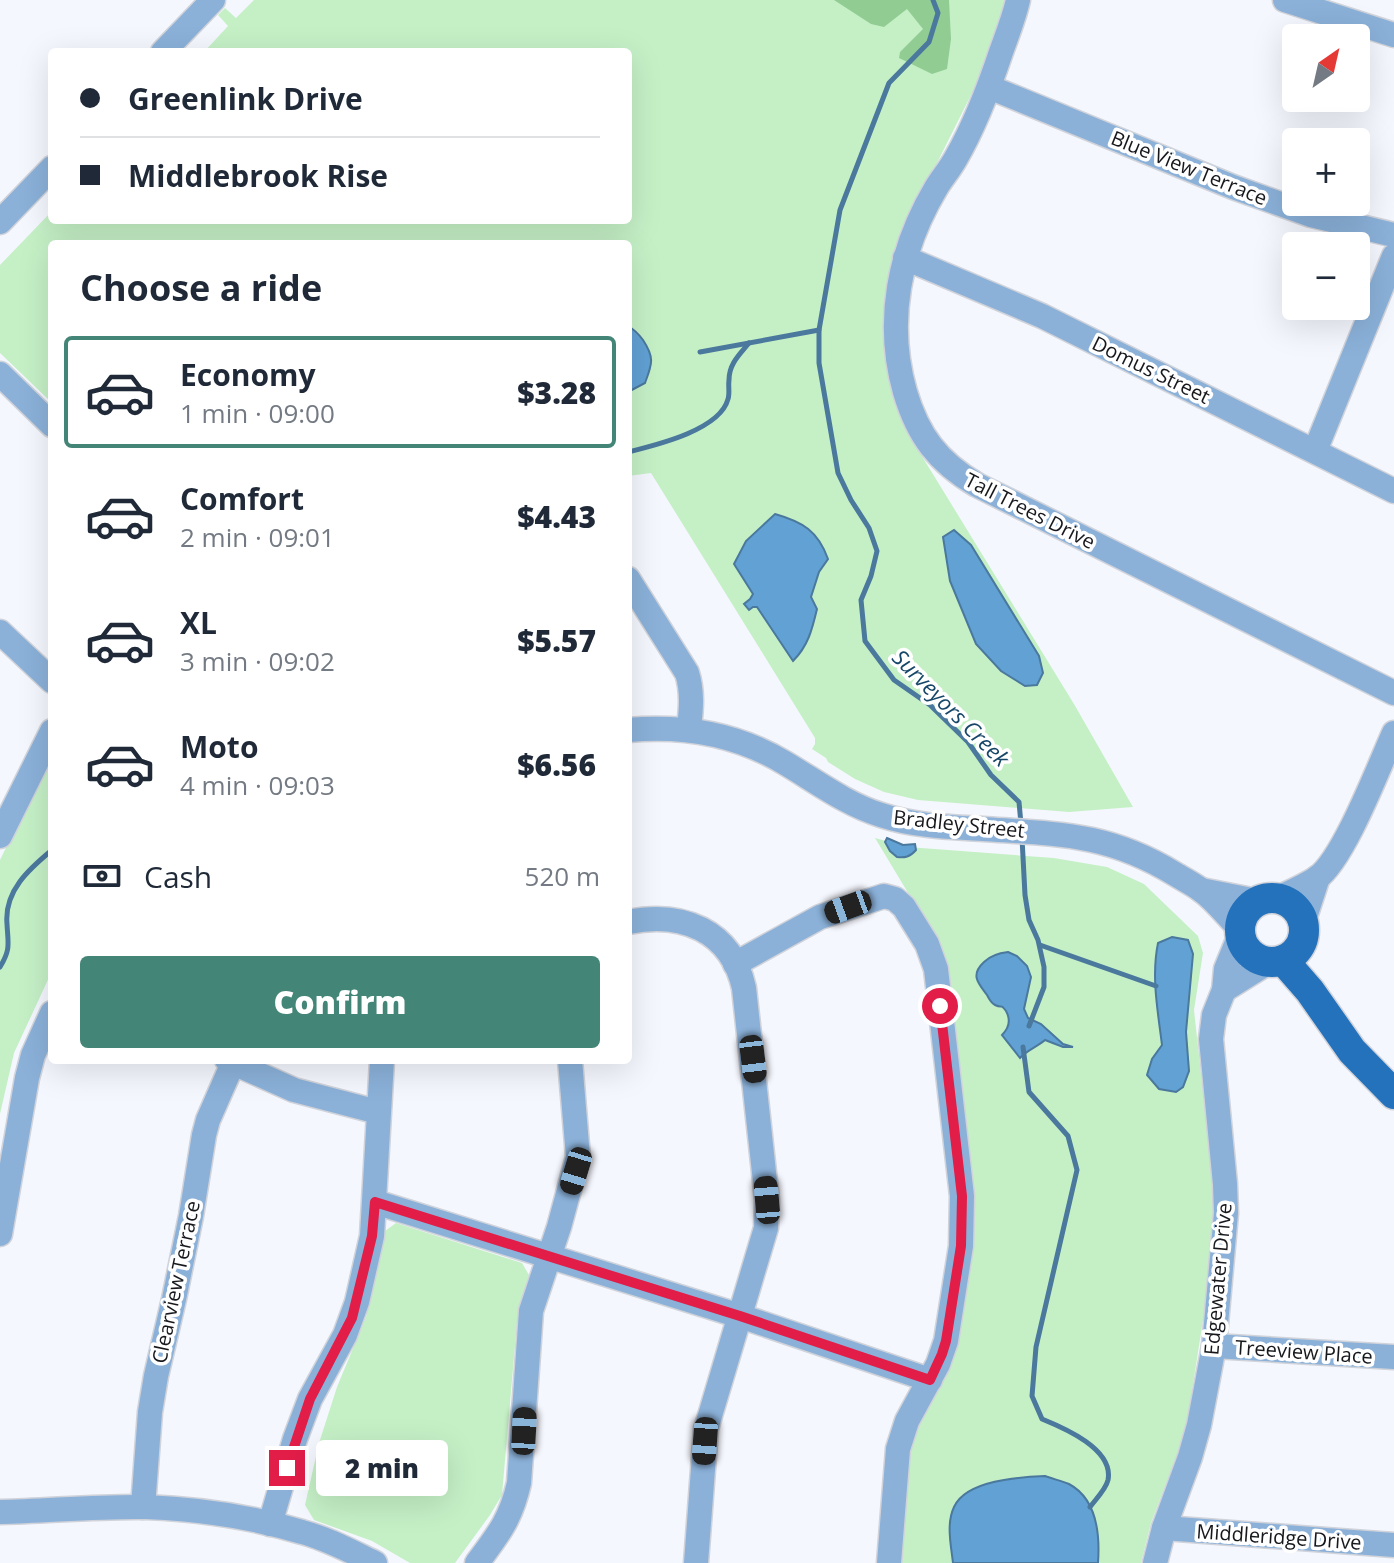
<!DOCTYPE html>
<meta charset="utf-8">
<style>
:root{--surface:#fff;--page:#f6f6f7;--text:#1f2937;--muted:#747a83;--line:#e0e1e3;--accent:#438577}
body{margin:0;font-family:"Open Sans",sans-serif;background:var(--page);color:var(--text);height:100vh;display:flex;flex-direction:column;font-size:30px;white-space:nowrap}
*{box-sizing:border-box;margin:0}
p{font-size:26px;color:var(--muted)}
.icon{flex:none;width:44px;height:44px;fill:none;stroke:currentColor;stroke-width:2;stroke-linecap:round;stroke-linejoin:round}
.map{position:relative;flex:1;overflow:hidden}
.details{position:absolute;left:48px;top:240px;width:584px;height:824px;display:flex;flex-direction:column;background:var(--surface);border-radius:8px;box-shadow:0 8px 32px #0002}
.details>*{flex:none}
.hud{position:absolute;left:48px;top:48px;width:584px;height:176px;border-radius:8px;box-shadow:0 8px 32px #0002;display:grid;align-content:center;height:176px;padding:0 32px;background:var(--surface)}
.needle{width:52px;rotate:34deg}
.fabs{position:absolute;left:1282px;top:24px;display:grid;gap:16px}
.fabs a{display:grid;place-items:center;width:88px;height:88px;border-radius:8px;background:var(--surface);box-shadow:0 8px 32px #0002;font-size:40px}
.end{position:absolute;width:36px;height:36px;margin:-18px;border:10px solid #e11d48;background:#fff;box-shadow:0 0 0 4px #fff}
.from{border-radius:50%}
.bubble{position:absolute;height:56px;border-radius:8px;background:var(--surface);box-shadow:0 8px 32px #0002;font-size:26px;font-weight:800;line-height:56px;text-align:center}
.car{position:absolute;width:24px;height:48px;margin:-24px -12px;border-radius:10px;box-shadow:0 0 6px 2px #0007;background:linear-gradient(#222 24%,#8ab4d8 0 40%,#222 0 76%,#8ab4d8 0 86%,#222 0)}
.hud b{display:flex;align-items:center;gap:28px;height:76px;font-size:30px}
.hud b+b{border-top:2px solid var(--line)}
.hud i{width:20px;height:20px;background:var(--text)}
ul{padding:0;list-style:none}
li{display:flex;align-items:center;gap:24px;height:112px;margin:0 16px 12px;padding:0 16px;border:4px solid transparent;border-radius:8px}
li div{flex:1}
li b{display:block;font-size:30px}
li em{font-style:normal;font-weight:800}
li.active{border-color:var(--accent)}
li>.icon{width:72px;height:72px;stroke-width:1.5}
h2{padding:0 32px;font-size:36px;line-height:96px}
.pay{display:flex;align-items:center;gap:20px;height:88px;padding:0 32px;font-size:30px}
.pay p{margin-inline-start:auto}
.action{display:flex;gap:16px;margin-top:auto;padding:16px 32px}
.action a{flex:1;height:92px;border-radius:8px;background:var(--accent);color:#fff;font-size:32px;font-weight:800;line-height:92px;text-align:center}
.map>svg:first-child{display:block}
.green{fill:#c5f0c6}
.forest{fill:#91cc93}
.water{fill:#61a1d4;stroke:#4b789d;stroke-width:2}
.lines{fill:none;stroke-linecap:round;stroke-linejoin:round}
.stream{stroke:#4b789d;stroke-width:5}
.minor-casing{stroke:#d1d3da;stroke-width:27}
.major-casing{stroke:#d1d3da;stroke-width:33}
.minor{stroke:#8bb1d9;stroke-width:24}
.major{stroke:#2472bb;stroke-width:30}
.route{stroke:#e11d48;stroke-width:10}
.labels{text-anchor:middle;stroke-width:7;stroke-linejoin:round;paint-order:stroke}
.street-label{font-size:20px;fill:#17181c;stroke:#fff}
.water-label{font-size:22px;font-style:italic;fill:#164668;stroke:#fff}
</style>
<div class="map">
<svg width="1394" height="1563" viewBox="0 0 1394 1563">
<rect width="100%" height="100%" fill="#f5f7fe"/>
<g class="green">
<path d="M 254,0 L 1005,0 L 997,33 L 982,73 L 899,239 C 875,313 878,370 912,440 L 1074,704 L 1133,807 L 1069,812 L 918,800 L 884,792 L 855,779 L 828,762 L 826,758 L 812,749 L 815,744 L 815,738 L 651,473 L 628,476 L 628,244 L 52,244 L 52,403 L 0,353 L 0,265 L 52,211 L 52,220 L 628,220 L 628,52 L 204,52 L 228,26 L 218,15 L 225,8 L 236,18 Z"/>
<polygon points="52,753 52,971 14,1053 0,1114 0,860"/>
<polygon points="875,838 908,847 1054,858 1107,867 1144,884 1198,936 1203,953 1194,1010 1212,1175 1214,1230 1212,1261 1189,1411 1183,1439 1151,1523 1141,1563 900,1563 907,1458 973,1235 974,1214 971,1176 937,941"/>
<polygon points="396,1223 522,1263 529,1275 518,1311 502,1495 490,1515 455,1563 410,1563 372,1541 314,1520 305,1505 319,1443 337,1387 366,1317 385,1231"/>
</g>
<polygon class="forest" points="834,0 949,0 951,39 947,69 932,74 899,58 900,52 923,29 907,9 884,27 871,24"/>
<g class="water">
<path d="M 628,326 C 635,330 638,333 643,340 C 655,358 652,364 645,383 L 628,392 Z"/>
<path d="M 775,514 C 803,522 818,531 828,559 L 819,572 L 811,597 L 817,609 C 812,630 808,646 793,661 L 757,607 L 753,607 L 749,610 L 744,604 L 750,599 L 753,594 L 734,564 L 746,541 Z"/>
<polygon points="954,530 971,545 1039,656 1043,673 1037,685 1025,686 1001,671 976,644 950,581 943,537"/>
<path d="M 887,838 L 903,845 L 915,844 L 916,850 C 910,857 905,858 897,857 L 890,851 L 885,842 Z"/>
<path d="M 1172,937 L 1188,940 L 1193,954 L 1186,1032 L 1189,1071 L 1183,1087 L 1176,1092 L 1159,1089 L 1147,1075 L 1152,1059 L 1162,1045 C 1158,1012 1151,977 1158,943 Z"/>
<path d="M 1008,952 L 1017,956 L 1027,966 L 1031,977 L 1024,1009 L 1028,1018 L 1041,1024 L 1063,1044 L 1073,1047 L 1063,1047 L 1045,1040 C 1037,1047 1027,1050 1020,1058 L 1002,1035 C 1009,1028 1011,1020 1006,1011 C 1000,1003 1003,1009 995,1005 C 991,1003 989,999 987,995 C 978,983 970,975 984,962 C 991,955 999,953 1008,952 Z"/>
<path d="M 1045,1476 C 1053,1479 1062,1481 1069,1484 C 1097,1499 1100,1535 1098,1563 L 953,1563 C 951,1545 946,1524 954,1507 C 966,1480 1020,1477 1045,1476 Z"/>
</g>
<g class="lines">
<g class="stream">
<polyline points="933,0 938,13 929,42 889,83 840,210 819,330 819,363 838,473 851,500 869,528 877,551 871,576 861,600 865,641 894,680 930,705 968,742 991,775 1019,802 1021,824"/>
<polyline points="700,352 819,330"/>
<path d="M 628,452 C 656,445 720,430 728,399 C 730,393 728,386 729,380 C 729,364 739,355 749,343"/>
<polyline points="1022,838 1025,895 1029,920 1038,940 1044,967 1044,987 1029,1026"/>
<polyline points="1040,945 1156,986"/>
<path d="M 0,967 C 11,949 8,944 7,924 C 4,891 29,869 52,850"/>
<path d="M 1023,1047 L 1029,1092 L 1068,1136 L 1077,1170 L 1036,1347 L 1032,1396 L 1042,1419 C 1064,1428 1114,1449 1108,1480 C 1106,1489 1096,1499 1090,1507"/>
</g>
<g class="minor-casing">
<g id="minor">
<path d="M 1018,0 C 1014,18 1007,35 1001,52 C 989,88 975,125 956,158 C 950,169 942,178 936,188 C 899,250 885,322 905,392 C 918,436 938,462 977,485 L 1394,693"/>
<polyline points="1285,0 1394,35"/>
<polyline points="163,52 213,0"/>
<polyline points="989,87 1233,187 1311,215 1394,235"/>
<polyline points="0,222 52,168"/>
<polyline points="905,258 1042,316 1394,491"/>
<polyline points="0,374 52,425"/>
<polyline points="1315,451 1394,256"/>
<path d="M 628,579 L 687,673 C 693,692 691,710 689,729"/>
<polyline points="0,632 52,681"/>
<path d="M 628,730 C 684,725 737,734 785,763 C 817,782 846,804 881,815 C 914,826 948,827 983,829 C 1058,834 1108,833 1175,874 C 1183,879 1193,884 1201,890 C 1215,900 1227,916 1239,928"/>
<polyline points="0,836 52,731"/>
<polyline points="1201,890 1257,901"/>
<path d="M 1278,898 C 1291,892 1305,886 1317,878 C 1344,859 1379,766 1394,733"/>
<path d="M 628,922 C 682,911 731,930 744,988 L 767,1200 L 766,1228 L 706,1429 L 696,1563"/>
<polyline points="1303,923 1318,877"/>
<polyline points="735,964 820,917 884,896 895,899 904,907 927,944 936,969 962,1196 961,1246 946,1341 938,1364 907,1421 898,1449 889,1563"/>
<polyline points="1224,990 1269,962"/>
<polyline points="227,1060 294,1090 378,1112"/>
<polyline points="375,1202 740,1316 930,1380"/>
<polyline points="0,1234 27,1078 33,1055 52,1013"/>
<polyline points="1214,1346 1394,1357"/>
<polyline points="143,1507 150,1412 156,1376 174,1299 191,1216 204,1135 208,1120 233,1063"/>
<path d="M 0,1512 C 48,1511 98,1506 146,1507 C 198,1509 252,1517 302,1532 C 328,1539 352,1552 375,1563"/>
<polyline points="270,1524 295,1439 310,1399 345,1335 357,1302 372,1236 382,1060"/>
<polyline points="1164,1528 1394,1545"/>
<path d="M 477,1563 C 498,1535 511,1519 519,1483 L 531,1311 L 559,1227 L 578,1157 L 570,1060"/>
<polyline points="1155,1563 1164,1528 1190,1457 1199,1425 1214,1346 1226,1213 1225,1184 1211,1039 1214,1015 1224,990 1226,969 1240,935"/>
</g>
</g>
<g class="major-casing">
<g id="major">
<circle cx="1272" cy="930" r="32"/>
<polyline points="1283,960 1310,991 1352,1051 1394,1094"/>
</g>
</g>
<use href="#minor" class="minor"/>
<use href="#major" class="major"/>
</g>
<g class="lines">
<polyline class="route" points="287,1468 310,1399 352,1318 372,1236 375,1202 740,1316 930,1380 942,1354 946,1341 961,1246 962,1196 940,1006"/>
</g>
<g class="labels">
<g class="street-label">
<text transform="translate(1189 168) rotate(22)" y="7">Blue View Terrace</text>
<text transform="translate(1151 370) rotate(26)" y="7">Domus Street</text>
<text transform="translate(1030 511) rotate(27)" y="7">Tall Trees Drive</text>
<text transform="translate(959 824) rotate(6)" y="7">Bradley Street</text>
<text transform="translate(1218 1279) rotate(-85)" y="7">Edgewater Drive</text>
<text transform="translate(176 1282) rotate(-78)" y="7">Clearview Terrace</text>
<text transform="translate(1304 1352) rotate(4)" y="7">Treeview Place</text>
<text transform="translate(1279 1537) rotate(4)" y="7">Middleridge Drive</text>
</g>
<g class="water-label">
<text transform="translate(951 708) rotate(45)" y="8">Surveyors Creek</text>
</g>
</g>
</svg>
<div class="fabs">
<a><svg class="needle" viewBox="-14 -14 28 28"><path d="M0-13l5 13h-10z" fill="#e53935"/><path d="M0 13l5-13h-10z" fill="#747a83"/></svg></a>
<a>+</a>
<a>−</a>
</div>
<i class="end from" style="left:940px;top:1006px"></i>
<i class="end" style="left:287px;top:1468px"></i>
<div class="bubble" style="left:316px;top:1440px;width:132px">2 min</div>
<i class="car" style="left:848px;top:907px;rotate:250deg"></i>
<i class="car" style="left:753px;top:1059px;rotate:173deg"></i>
<i class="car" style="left:576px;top:1171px;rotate:197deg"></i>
<i class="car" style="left:767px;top:1200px;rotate:355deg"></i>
<i class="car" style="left:524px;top:1431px;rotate:3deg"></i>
<i class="car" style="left:705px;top:1441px;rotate:184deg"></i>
<div class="hud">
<b><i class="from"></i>Greenlink Drive</b>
<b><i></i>Middlebrook Rise</b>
</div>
<section class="details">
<h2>Choose a ride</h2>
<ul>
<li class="active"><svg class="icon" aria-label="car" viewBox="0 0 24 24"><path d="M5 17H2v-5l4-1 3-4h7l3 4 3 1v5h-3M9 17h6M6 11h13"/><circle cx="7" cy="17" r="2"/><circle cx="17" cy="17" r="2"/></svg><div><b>Economy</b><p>1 min · 09:00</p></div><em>$3.28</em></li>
<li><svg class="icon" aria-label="car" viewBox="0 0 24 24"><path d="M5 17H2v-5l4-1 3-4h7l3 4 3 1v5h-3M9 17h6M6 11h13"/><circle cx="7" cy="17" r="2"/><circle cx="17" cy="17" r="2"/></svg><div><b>Comfort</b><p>2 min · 09:01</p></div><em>$4.43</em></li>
<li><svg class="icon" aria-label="car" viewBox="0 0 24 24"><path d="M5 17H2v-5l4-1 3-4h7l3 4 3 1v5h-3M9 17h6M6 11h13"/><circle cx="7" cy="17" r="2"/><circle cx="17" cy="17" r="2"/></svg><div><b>XL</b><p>3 min · 09:02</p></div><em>$5.57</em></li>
<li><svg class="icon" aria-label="car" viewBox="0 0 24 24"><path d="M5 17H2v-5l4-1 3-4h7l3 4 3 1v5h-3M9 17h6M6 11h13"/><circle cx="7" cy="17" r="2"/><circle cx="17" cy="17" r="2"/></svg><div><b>Moto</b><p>4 min · 09:03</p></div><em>$6.56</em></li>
</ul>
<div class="pay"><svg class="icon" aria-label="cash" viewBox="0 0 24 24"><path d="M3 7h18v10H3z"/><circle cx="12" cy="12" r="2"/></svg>Cash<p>520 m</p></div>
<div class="action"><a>Confirm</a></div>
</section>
</div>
